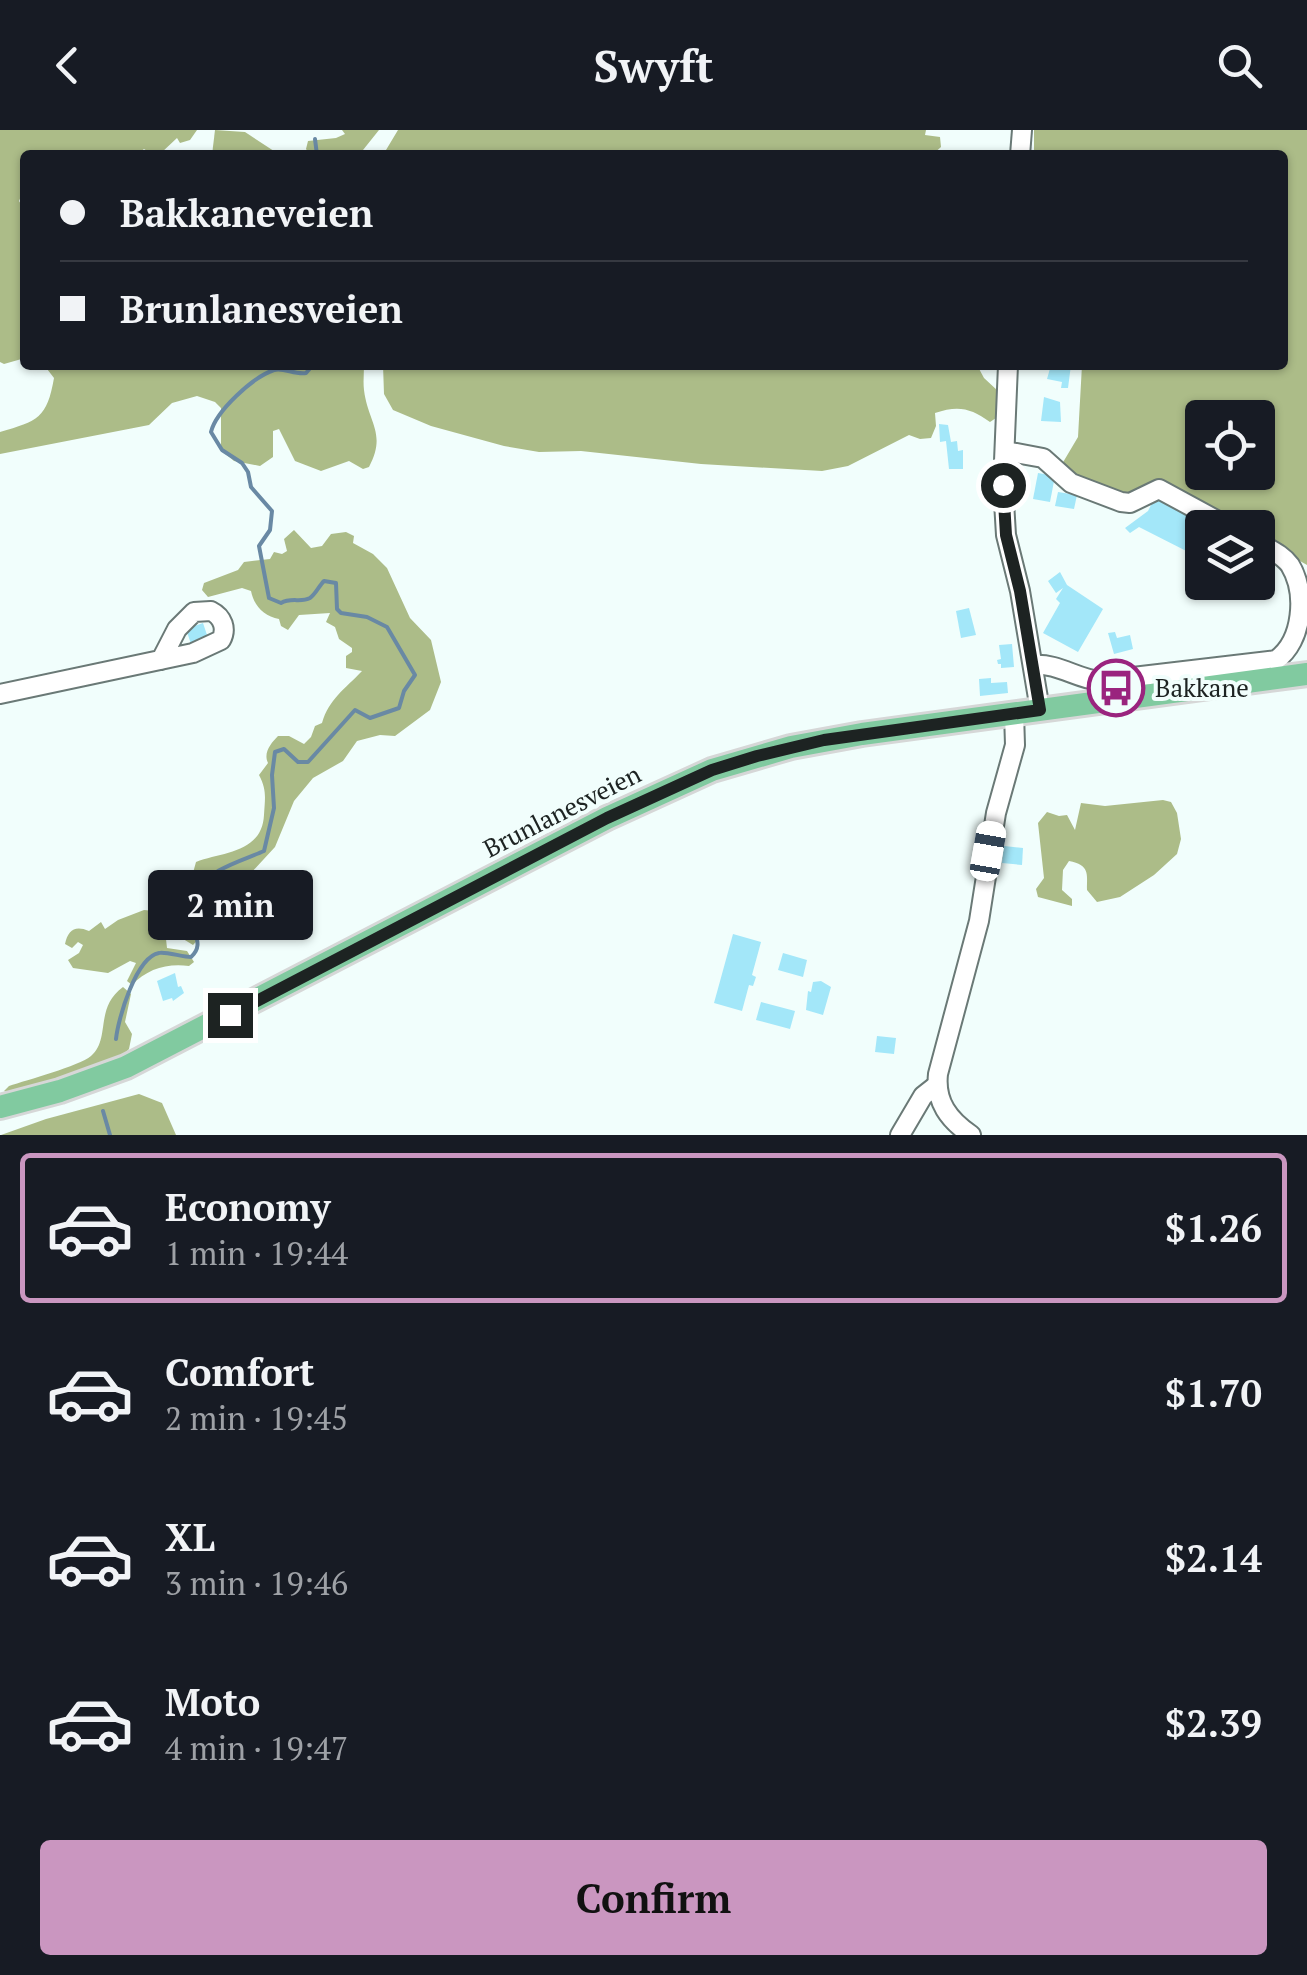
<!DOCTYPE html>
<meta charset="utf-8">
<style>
:root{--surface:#171b24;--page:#20242c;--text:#f1f3f6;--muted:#9ea1a6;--line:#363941;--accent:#ca96c0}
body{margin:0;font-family:"PT Serif",serif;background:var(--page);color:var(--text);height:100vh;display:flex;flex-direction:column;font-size:38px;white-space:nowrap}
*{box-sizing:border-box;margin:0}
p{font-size:32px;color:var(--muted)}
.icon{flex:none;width:55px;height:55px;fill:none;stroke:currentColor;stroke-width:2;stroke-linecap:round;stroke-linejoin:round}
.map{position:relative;height:1005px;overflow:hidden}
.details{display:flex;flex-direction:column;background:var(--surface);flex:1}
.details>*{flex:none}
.banner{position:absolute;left:20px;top:20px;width:1268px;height:220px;border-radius:10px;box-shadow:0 2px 8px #0004;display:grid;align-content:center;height:220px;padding:0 40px;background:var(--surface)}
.fabs{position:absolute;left:1185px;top:270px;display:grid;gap:20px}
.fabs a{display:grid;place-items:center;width:90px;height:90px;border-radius:10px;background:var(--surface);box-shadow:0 2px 8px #0004;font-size:50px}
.end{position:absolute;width:45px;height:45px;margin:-22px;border:12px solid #1d2322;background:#fff;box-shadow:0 0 0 5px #fff}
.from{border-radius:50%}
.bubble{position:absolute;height:70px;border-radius:10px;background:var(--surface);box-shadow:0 2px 8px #0004;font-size:32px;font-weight:800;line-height:70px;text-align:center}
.car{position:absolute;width:30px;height:60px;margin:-30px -15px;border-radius:12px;box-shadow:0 0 8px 2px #0007;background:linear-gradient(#fff 24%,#345 0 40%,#fff 0 76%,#345 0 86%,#fff 0)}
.banner b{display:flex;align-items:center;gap:35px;height:95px;font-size:38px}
.banner b+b{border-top:2px solid var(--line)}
.banner i{width:25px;height:25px;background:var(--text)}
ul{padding:18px 0 0;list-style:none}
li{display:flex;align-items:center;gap:30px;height:150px;margin:0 20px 15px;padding:0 20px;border:5px solid transparent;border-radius:10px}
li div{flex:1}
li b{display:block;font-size:38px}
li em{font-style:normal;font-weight:800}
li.current{border-color:var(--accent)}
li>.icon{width:90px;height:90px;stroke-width:1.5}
.button{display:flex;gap:20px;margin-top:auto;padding:20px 40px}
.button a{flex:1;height:115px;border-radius:10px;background:var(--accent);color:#111;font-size:40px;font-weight:800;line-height:115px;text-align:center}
header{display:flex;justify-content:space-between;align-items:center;height:130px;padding:0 40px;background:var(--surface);font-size:45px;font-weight:800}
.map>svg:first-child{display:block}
.forest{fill:#acbc88;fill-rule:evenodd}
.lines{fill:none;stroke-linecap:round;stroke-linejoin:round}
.stream{stroke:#6989a4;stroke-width:4}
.building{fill:#a3e7f9}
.minor-casing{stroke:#6a7976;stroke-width:22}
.major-casing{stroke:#d6d7d7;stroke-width:28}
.minor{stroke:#fff;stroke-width:18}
.major{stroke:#81caa0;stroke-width:22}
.route{stroke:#1d2322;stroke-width:12}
.labels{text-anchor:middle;stroke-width:8;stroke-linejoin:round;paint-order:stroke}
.poi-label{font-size:25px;fill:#1d2322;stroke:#f1fefc;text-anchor:start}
.street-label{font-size:25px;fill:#1d2322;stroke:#f1fefc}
</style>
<header><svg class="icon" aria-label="back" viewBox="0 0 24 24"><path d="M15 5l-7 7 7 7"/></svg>Swyft<svg class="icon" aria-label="search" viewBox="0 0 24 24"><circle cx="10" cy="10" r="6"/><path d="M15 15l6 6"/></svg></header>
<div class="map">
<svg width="1307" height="1005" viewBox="0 0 1307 1005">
<rect width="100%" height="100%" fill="#f1fefc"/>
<g class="forest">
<polygon points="0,0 197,0 190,10 180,13 177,8 161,23 152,24 144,19 136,25 25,25 25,57 19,71 25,81 25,228 4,234 0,232"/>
<polygon points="215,0 245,2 280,25 212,25"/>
<polygon points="342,0 379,0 359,25 310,25 306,19 308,11 336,8 345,4"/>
<polygon points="398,0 926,0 925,5 940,7 941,17 932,25 383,25"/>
<path d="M 1034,0 L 1307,0 L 1307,435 L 1258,407 L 1258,398 L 1242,397 L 1170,355 L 1108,374 L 1062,334 L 1078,307 L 1082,235 L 1282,235 L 1282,25 L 1034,25 ZM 1202,288 L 1258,288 L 1258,342 L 1202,342 Z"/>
<path d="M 44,235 L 364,235 C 364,243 363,252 364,260 C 368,293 387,303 369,337 L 363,339 L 349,331 L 321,341 L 295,331 L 279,299 L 273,301 L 273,327 L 260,336 L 234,331 L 221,320 L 221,278 L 215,272 L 197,266 L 172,273 L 149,295 L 0,324 L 0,302 C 38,291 47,288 54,248 Z"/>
<path d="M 383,235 L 977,235 L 984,248 L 998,261 L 996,288 L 990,292 C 971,278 958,275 935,283 L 936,296 L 931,308 L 920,309 L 909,305 L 848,336 L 822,341 L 701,334 L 581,321 L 539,322 L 504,316 L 431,296 L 393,280 L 384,264 Z"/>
<path d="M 294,400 L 311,418 L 322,416 L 331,404 L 346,402 L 354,406 L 353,413 L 373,424 L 387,438 L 410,488 L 431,510 L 441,552 L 430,580 L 395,606 L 380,605 L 357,611 L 343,631 L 313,648 L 294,671 L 275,717 L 250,744 L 219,750 L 207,766 L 207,800 L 193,815 L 175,804 L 166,809 L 167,818 L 187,821 L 194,832 L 189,836 C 167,833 147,839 132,855 L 127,851 L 136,833 L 130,831 L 108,843 L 73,838 L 68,830 L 79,823 L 83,815 L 78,812 L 72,818 L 65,814 C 68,800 75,795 89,801 L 101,792 L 105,799 L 118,790 L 144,780 L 165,782 L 186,768 L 196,732 C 223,722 262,723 264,685 C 265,668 267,660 259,645 L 268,633 C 263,623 271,613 278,606 L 289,606 L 304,614 L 311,607 L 315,596 L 322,593 C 329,569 345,559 362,541 L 346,538 L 346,526 L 352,522 L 352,518 L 339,509 L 335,497 L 326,492 L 330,483 L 299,485 L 288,500 L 281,496 L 279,489 C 264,486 254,476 251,461 L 242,458 L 208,467 L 202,460 L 204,453 L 238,440 L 244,432 L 270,429 L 274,422 L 282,424 L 287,421 L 284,409 Z"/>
<path d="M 1163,670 L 1171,672 L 1177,683 L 1181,709 L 1177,724 L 1154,745 L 1120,767 L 1097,772 L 1087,760 C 1087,744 1090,735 1069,731 L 1063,740 L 1062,760 L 1072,769 L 1072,776 L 1038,767 L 1036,759 L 1044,748 L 1038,693 L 1047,682 L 1059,686 L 1067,685 L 1075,700 L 1081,673 L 1105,676 Z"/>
<path d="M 123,857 L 131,864 L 125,892 L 132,904 L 129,919 L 120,928 L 44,955 L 8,963 L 4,961 L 9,956 C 27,950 79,936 91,926 C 111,909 94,878 123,857 Z"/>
<polygon points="139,964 162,973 176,1005 1,1005 46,989"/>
</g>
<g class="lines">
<g class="stream">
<polyline points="315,9 317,25"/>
<path d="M 116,909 C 118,889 136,827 159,823 C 164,821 183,827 191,827 C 206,814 190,801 194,786 L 211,790 L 213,786 L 199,761 C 206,740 244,730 264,721 L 274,678 L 272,645 L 275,622 L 284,619 L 298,632 L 308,632 L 355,580 L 370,588 L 399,578 L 404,561 L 415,545 L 387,497 L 367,487 L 341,483 L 337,479 L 336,453 L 324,451 C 319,456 315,465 310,468 C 301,473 291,467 281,473 L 269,468 L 259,416 L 270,400 L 272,381 L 251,357 L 248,342 L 242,333 L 222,320 L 211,302 C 216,281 253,247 274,240 C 283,237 295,245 306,243 L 313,235"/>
<polyline points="103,981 110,1005"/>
</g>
</g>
<g class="building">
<polygon points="1051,235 1071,235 1068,258 1061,258 1062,252 1047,249"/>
<polygon points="1044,267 1060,272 1061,292 1041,291"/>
<polygon points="939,294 948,295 951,312 957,311 958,321 963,320 963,339 949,339 946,311 940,312"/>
<polygon points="1038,343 1055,346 1050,372 1033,369"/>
<polygon points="1058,362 1077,365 1074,379 1055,376"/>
<polygon points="1157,363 1225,398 1202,398 1202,429 1139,397 1130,403 1125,398 1148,381"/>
<polygon points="1060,442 1067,455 1103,479 1078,522 1043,503 1060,473 1056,469 1063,458 1056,463 1048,451"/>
<polygon points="969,478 976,505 961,508 956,481"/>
<polygon points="203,493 208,508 191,514 186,499"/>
<polygon points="1115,502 1117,508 1130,505 1133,519 1114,524 1108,503"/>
<polygon points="1012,514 1014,537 1001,538 1001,534 998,534 997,530 1001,529 999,515"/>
<polygon points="991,548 991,553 1007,552 1008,563 980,566 979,549"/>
<polygon points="1004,716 1023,718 1022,735 1002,733"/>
<polygon points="733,804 761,812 752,845 756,847 753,856 749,855 742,881 714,873"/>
<polygon points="783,823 807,830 803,847 778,840"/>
<polygon points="175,843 178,857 181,856 184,863 173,871 172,868 163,871 157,851"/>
<polygon points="821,851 831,857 823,885 806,880 808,861 811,862 813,852"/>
<polygon points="761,872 795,881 790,899 756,890"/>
<polygon points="877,906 896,908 894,924 875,922"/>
</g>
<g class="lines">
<g class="minor-casing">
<g id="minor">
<polyline points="1020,25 1022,0"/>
<polyline points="1008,235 1003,355 1006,405 1020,461 1040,580"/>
<polyline points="1005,321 1043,328 1071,353 1121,372 1130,373 1159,359 1231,398"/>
<path d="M 1033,535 C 1058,533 1075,548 1099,551 L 1276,530 C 1303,511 1307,463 1290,435 C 1282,424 1269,419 1258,412"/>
<path d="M 0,564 L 193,523 L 221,510 C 227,499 223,487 211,481 L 194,482 L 177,499 L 161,530"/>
<polyline points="900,1005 923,966 937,955"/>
<path d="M 971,1005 C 949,990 935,972 938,944 L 979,791 L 996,683 L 1015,615 L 1014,583"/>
</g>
</g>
<g class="major-casing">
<polyline id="major" points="0,977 60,961 126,937 607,688 712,640 791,617 862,604 1307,544"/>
</g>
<use href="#minor" class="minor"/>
<use href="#major" class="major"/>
</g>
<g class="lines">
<polyline class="route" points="230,885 607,688 712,640 757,626 824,610 1040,580 1020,461 1006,405 1003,355"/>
</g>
<defs>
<g id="bus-ring" transform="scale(2.875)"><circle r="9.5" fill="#f1fefc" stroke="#9a247e" stroke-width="1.5"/><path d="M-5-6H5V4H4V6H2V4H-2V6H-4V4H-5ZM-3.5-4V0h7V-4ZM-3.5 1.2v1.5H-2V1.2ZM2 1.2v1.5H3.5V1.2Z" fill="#9a247e"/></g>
</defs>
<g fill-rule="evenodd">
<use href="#bus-ring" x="1116" y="558"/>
</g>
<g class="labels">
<g class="poi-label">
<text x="1155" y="567">Bakkane</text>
</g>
<g class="street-label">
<text transform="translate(562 681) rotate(-27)" y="9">Brunlanesveien</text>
</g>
</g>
</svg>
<div class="fabs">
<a><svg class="icon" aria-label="locate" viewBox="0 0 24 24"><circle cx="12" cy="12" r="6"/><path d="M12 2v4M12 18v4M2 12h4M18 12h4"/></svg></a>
<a><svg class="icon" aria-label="layers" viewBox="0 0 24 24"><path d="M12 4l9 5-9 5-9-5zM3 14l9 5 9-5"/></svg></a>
</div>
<i class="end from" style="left:1003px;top:355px"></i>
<i class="end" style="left:230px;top:885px"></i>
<div class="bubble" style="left:148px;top:740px;width:165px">2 min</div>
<i class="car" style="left:988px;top:721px;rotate:10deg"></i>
<div class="banner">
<b><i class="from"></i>Bakkaneveien</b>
<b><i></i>Brunlanesveien</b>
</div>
</div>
<section class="details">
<ul>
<li class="current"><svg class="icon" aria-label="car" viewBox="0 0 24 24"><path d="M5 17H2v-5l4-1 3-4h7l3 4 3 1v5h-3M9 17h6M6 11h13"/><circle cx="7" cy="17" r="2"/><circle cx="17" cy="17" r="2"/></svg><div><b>Economy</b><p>1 min · 19:44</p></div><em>$1.26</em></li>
<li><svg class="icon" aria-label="car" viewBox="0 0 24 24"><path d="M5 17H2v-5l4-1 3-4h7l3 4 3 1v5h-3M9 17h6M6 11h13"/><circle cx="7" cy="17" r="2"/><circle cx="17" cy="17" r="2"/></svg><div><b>Comfort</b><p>2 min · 19:45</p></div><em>$1.70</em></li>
<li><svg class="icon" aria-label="car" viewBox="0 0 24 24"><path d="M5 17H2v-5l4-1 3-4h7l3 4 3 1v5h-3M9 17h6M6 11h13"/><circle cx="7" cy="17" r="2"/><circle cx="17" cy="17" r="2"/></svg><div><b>XL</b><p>3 min · 19:46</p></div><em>$2.14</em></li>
<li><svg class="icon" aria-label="car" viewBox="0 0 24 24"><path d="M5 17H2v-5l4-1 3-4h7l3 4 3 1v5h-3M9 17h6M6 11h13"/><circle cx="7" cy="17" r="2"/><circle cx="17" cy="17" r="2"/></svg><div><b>Moto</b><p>4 min · 19:47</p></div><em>$2.39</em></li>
</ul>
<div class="button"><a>Confirm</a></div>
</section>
